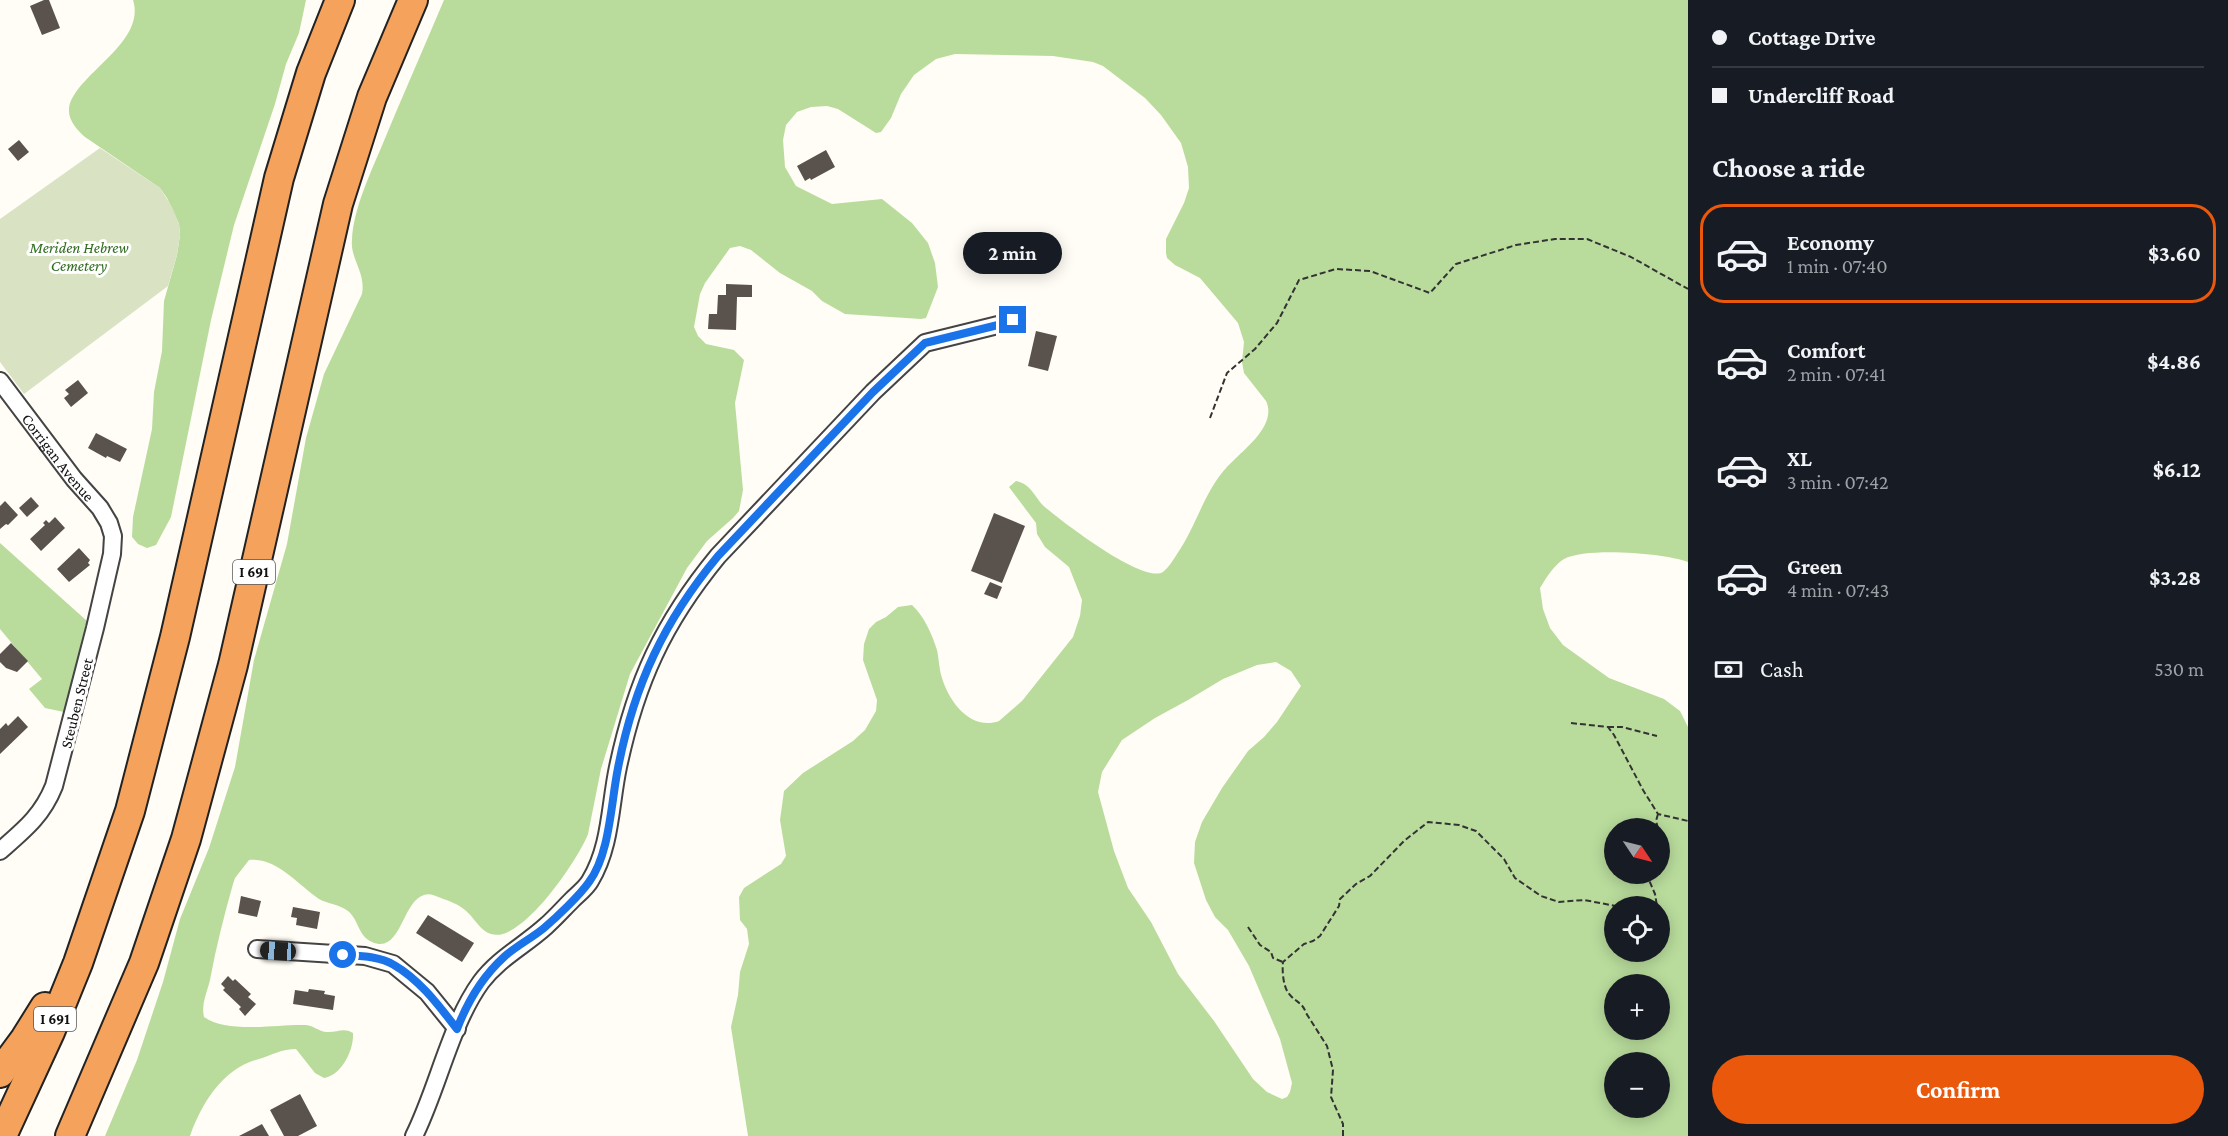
<!DOCTYPE html>
<meta charset="utf-8">
<style>
:root{--surface:#171b24;--page:#20242c;--text:#f1f3f6;--muted:#9ea1a6;--line:#363941;--accent:#ea580c}
body{margin:0;font-family:"Crimson Pro",serif;background:var(--page);color:var(--text);height:100vh;display:flex;flex-direction:column;font-size:22px;white-space:nowrap}
*{box-sizing:border-box;margin:0}
p{font-size:20px;color:var(--muted)}
.icon{flex:none;width:33px;height:33px;fill:none;stroke:currentColor;stroke-width:2;stroke-linecap:round;stroke-linejoin:round}
.map{position:relative;flex:1;overflow:hidden}
.side{display:flex;flex-direction:column;background:var(--surface);width:540px}
.side>*{flex:none}
.hud{display:grid;align-content:center;height:132px;padding:0 24px;background:var(--surface)}
.needle{width:39px;rotate:125deg}
.fabs{position:absolute;left:1604px;top:818px;display:grid;gap:12px}
.fabs a{display:grid;place-items:center;width:66px;height:66px;border-radius:50%;background:var(--surface);box-shadow:0 3px 15px #0003;font-size:30px}
.end{position:absolute;width:27px;height:27px;margin:-14px;border:8px solid #1a73e8;background:#fff;box-shadow:0 0 0 3px #fff}
.from{border-radius:50%}
.bubble{position:absolute;height:42px;border-radius:21px;background:var(--surface);box-shadow:0 3px 15px #0003;font-size:20px;font-weight:700;line-height:42px;text-align:center}
.car{position:absolute;width:18px;height:36px;margin:-18px -9px;border-radius:8px;box-shadow:0 0 4px 2px #0007;background:linear-gradient(#222 24%,#8ab4d8 0 40%,#222 0 76%,#8ab4d8 0 86%,#222 0)}
.hud b{display:flex;align-items:center;gap:21px;height:57px;font-size:22px}
.hud b+b{border-top:2px solid var(--line)}
.hud i{width:15px;height:15px;background:var(--text)}
ul{padding:0;list-style:none}
li{display:flex;align-items:center;gap:18px;height:99px;margin:0 12px 9px;padding:0 12px;border:3px solid transparent;border-radius:24px}
li div{flex:1}
li b{display:block;font-size:22px}
li em{font-style:normal;font-weight:700}
li.current{border-color:var(--accent)}
li>.icon{width:54px;height:54px;stroke-width:1.5}
h2{padding:0 24px;font-size:27px;line-height:72px}
.pay{display:flex;align-items:center;gap:15px;height:66px;padding:0 24px;font-size:22px}
.pay p{margin-inline-start:auto}
.primary-button{display:flex;gap:12px;margin-top:auto;padding:12px 24px}
.primary-button a{flex:1;height:69px;border-radius:36px;background:var(--accent);color:#fff;font-size:24px;font-weight:700;line-height:69px;text-align:center}
main{display:flex;flex:1;min-height:0}
.map>svg:first-child{display:block}
.forest{fill:#b9dc9c;fill-rule:evenodd}
.cemetery{fill:#d9e3c4}
.building{fill:#5a524d}
.lines{fill:none;stroke-linecap:round;stroke-linejoin:round}
.street-casing{stroke:#444;stroke-width:20}
.highway-casing{stroke:#222;stroke-width:32}
.path{stroke:#333;stroke-width:2;stroke-dasharray:6 3;stroke-linecap:butt}
.street{stroke:#fff;stroke-width:16}
.highway{stroke:#f5a25d;stroke-width:28}
.route{stroke:#1a73e8;stroke-width:8}
.labels{text-anchor:middle;stroke-width:6;stroke-linejoin:round;paint-order:stroke}
.shield{fill:#fff;stroke:#585858;stroke-width:1.5}
.shield-label{font-size:15px;font-weight:bold;fill:#111}
.park-label{font-size:16px;font-style:italic;fill:#2f6b1f;stroke:#fff}
.street-label{font-size:16px;fill:#111;stroke:#fff}
</style>
<main>
<div class="map">
<svg width="1688" height="1136" viewBox="0 0 1688 1136">
<rect width="100%" height="100%" fill="#fffdf5"/>
<g class="forest">
<path d="M 133,0 L 306,0 L 299,33 L 286,64 L 275,104 L 234,225 L 211,320 L 171,517 L 156,545 L 147,548 L 138,544 L 132,537 L 133,517 L 152,429 L 154,392 L 162,351 L 164,301 L 177,255 L 180,235 L 179,224 L 167,198 L 160,188 L 85,137 C 77,130 68,120 69,109 C 72,76 147,44 133,0 Z"/>
<path d="M 444,0 L 1688,0 L 1688,562 C 1664,553 1586,547 1564,559 C 1554,565 1546,578 1540,588 L 1543,609 L 1550,628 L 1563,645 L 1609,678 L 1664,699 L 1680,711 L 1688,727 L 1688,1136 L 748,1136 L 731,1027 L 738,995 L 740,972 L 749,944 L 747,929 L 740,920 L 739,897 L 744,888 L 781,864 L 786,856 L 780,820 L 784,791 L 803,773 L 853,741 L 865,730 L 876,711 L 877,700 L 863,660 L 864,644 L 869,629 L 876,622 L 886,617 L 898,607 L 912,605 C 924,616 932,634 937,650 C 939,659 939,669 942,678 C 949,702 971,731 999,721 L 1022,701 L 1073,637 L 1080,616 L 1082,600 L 1069,567 L 1045,547 L 1037,534 L 1036,523 L 1009,487 L 1016,481 C 1032,484 1035,499 1046,508 C 1063,522 1143,584 1163,572 C 1169,567 1173,560 1177,554 C 1198,524 1205,486 1233,461 C 1247,447 1277,424 1266,401 L 1244,373 L 1242,362 L 1244,342 L 1238,323 L 1200,278 L 1175,265 L 1167,258 L 1166,253 L 1166,239 L 1184,203 L 1189,188 L 1188,167 L 1181,143 L 1161,115 L 1145,98 L 1103,66 L 1093,62 L 1053,56 L 955,54 L 936,59 L 914,75 L 901,94 L 891,118 L 881,132 L 876,133 L 838,109 L 827,106 L 811,107 L 797,112 L 786,125 L 783,140 L 785,167 L 796,186 L 832,204 L 882,199 L 912,223 L 928,243 L 935,263 L 938,287 L 926,318 L 921,319 L 845,314 L 822,301 L 812,291 L 780,273 L 751,250 L 740,246 L 730,248 L 705,283 L 700,294 L 694,327 L 698,336 L 706,344 L 734,350 L 744,360 L 735,403 L 743,490 L 739,511 L 733,518 L 707,541 L 687,568 L 630,674 L 601,769 L 588,834 C 579,858 522,944 491,934 C 480,931 474,917 465,910 C 458,904 449,901 441,898 C 435,896 430,893 424,895 C 402,901 401,955 372,942 C 358,936 359,920 348,911 C 339,904 328,904 319,899 C 298,885 277,857 249,860 L 235,878 L 233,884 C 224,916 216,947 210,980 C 207,992 201,1005 204,1017 C 228,1034 277,1024 305,1025 C 313,1025 318,1031 326,1032 C 337,1033 343,1027 353,1033 C 354,1050 342,1075 324,1078 L 315,1073 L 296,1049 C 282,1049 272,1055 259,1059 C 222,1069 202,1103 190,1136 L 105,1136 L 137,1060 L 163,982 L 180,919 L 209,848 L 235,767 L 254,660 L 287,544 L 306,438 L 324,374 L 362,294 C 366,272 350,259 352,240 C 353,211 369,176 381,148 C 401,99 423,50 444,0 ZM 1276,662 L 1291,671 L 1301,686 L 1277,722 L 1264,737 L 1248,751 L 1222,788 L 1202,822 L 1195,842 L 1194,863 L 1206,900 L 1215,917 L 1228,930 L 1249,966 L 1280,1039 L 1292,1083 L 1290,1092 L 1287,1097 L 1282,1099 L 1267,1092 L 1253,1079 L 1214,1021 L 1178,974 L 1151,922 L 1128,888 L 1114,851 L 1098,792 L 1102,772 L 1122,740 L 1155,718 L 1188,700 L 1223,679 L 1257,665 ZM 1614,828 L 1659,828 L 1659,873 L 1614,873 ZM 1614,906 L 1659,906 L 1659,951 L 1614,951 ZM 1614,984 L 1659,984 L 1659,1029 L 1614,1029 ZM 1614,1062 L 1659,1062 L 1659,1107 L 1614,1107 Z"/>
<polygon points="0,543 87,621 64,712 45,708 29,689 42,679 0,629"/>
</g>
<polygon class="cemetery" points="100,148 160,188 172,207 179,224 180,235 177,255 168,286 24,394 0,362 0,219"/>
<g class="building">
<polygon points="44,0 49,0 60,28 42,35 30,6"/>
<polygon points="19,140 29,152 18,161 8,149"/>
<polygon points="826,150 835,167 811,180 810,178 805,181 797,166"/>
<polygon points="726,284 752,285 752,297 737,297 736,330 708,329 709,314 717,314 718,295 726,295"/>
<polygon points="1036,331 1057,336 1048,371 1028,366"/>
<polygon points="78,380 88,393 71,407 64,398 69,394 65,390"/>
<polygon points="96,433 127,449 120,462 107,456 106,458 88,448"/>
<polygon points="31,497 39,506 27,517 19,508"/>
<polygon points="5,501 18,515 8,525 6,524 0,529 0,506"/>
<polygon points="994,513 1025,526 1002,583 971,571"/>
<polygon points="55,517 65,528 41,551 30,539 45,525 43,523 46,520 49,523"/>
<polygon points="79,548 90,560 88,563 90,565 69,582 57,569"/>
<polygon points="990,582 1002,587 997,599 984,594"/>
<polygon points="11,643 28,661 17,672 6,668 0,662 0,654"/>
<polygon points="18,716 28,727 0,754 0,729 6,723 8,726"/>
<polygon points="241,896 261,901 257,917 238,913"/>
<polygon points="293,907 320,912 317,929 296,925 297,918 291,917"/>
<polygon points="428,915 474,943 462,962 416,933"/>
<polygon points="228,976 233,981 235,979 251,994 248,997 256,1004 245,1016 239,1009 241,1007 223,990 225,988 221,984"/>
<polygon points="309,989 325,991 324,994 335,996 333,1010 293,1004 295,990 308,992"/>
<polygon points="300,1094 317,1126 298,1136 284,1136 270,1110"/>
<polygon points="262,1124 269,1136 239,1136"/>
</g>
<g class="lines">
<g class="street-casing">
<g id="street">
<path id="s1" d="M 0,381 L 74,479 L 100,508 L 109,523 L 113,536 L 112,554 L 95,628 L 54,786 C 42,816 24,830 0,851"/>
<polyline points="257,949 365,956 393,964 427,992 457,1029"/>
<path d="M 414,1136 C 438,1088 450,1025 481,982 C 499,958 524,946 546,926 C 555,918 563,909 572,900 C 578,894 586,888 590,881 C 611,847 610,804 618,767 C 636,682 663,623 718,556 L 873,392 L 925,343 L 1006,323 L 1013,320"/>
</g>
</g>
<g class="highway-casing">
<g id="highway">
<polyline points="0,1073 25,1039 45,1007"/>
<polyline points="2,1136 50,1032 78,963 130,811 175,637 279,178 311,73 340,0"/>
<polyline points="70,1136 144,963 186,839 233,665 338,204 372,97 413,0"/>
</g>
</g>
<g class="path">
<polyline points="1210,418 1227,373 1255,349 1277,323 1299,280 1336,269 1370,271 1430,293 1456,264 1516,245 1555,239 1587,239 1631,257 1688,289"/>
<polyline points="1571,723 1608,727 1614,735 1643,790 1658,814 1688,821"/>
<polyline points="1608,727 1622,727 1657,736"/>
<polyline points="1658,814 1656,821 1658,828"/>
<polyline points="1651,873 1649,880 1655,894 1657,906"/>
<polyline points="1248,927 1260,945 1271,952 1273,958 1283,962"/>
<path d="M 1343,1136 L 1343,1124 L 1331,1097 L 1333,1070 L 1327,1046 L 1306,1013 C 1303,1003 1296,1002 1290,995 C 1283,988 1282,971 1283,962 L 1304,944 L 1313,941 L 1320,936 L 1339,906 L 1340,899 L 1356,884 L 1370,876 L 1404,841 L 1428,822 L 1459,825 L 1476,831 L 1504,859 L 1515,878 L 1541,896 L 1559,902 L 1584,900 L 1616,906"/>
</g>
<use href="#street" class="street"/>
<use href="#highway" class="highway"/>
</g>
<g class="lines">
<path class="route" d="M 343,955 C 359,956 380,956 394,965 C 420,980 439,1006 457,1029 C 467,1003 482,977 504,957 C 516,946 532,938 544,928 C 557,917 580,895 589,882 C 610,854 611,802 618,768 C 634,685 664,621 718,556 L 873,392 L 925,343 L 1002,324 L 1013,320"/>
</g>
<g class="labels">
<g class="shield">
<rect x="233" y="560" width="42" height="24" rx="4.5"/>
<rect x="34" y="1007" width="42" height="24" rx="4.5"/>
</g>
<g class="shield-label">
<text x="254" y="577">I 691</text>
<text x="55" y="1024">I 691</text>
</g>
<g class="park-label">
<text x="79" y="253">Meriden Hebrew<tspan x="79" dy="18">Cemetery</tspan></text>
</g>
<g class="street-label">
<text dy="6" stroke="none"><textPath href="#s1" startOffset="96">Corrigan Avenue</textPath></text>
<text transform="translate(76 703) rotate(-76)" y="6">Steuben Street</text>
</g>
</g>
</svg>
<div class="fabs">
<a><svg class="needle" viewBox="-14 -14 28 28"><path d="M0-13l5 13h-10z" fill="#e53935"/><path d="M0 13l5-13h-10z" fill="#9ea1a6"/></svg></a>
<a><svg class="icon" aria-label="locate" viewBox="0 0 24 24"><circle cx="12" cy="12" r="6"/><path d="M12 2v4M12 18v4M2 12h4M18 12h4"/></svg></a>
<a>+</a>
<a>−</a>
</div>
<i class="end from" style="left:343px;top:955px"></i>
<i class="end" style="left:1013px;top:320px"></i>
<div class="bubble" style="left:963px;top:232px;width:99px">2 min</div>
<i class="car" style="left:278px;top:951px;rotate:273deg"></i>
</div>
<section class="side">
<div class="hud">
<b><i class="from"></i>Cottage Drive</b>
<b><i></i>Undercliff Road</b>
</div>
<h2>Choose a ride</h2>
<ul>
<li class="current"><svg class="icon" aria-label="car" viewBox="0 0 24 24"><path d="M5 17H2v-5l4-1 3-4h7l3 4 3 1v5h-3M9 17h6M6 11h13"/><circle cx="7" cy="17" r="2"/><circle cx="17" cy="17" r="2"/></svg><div><b>Economy</b><p>1 min · 07:40</p></div><em>$3.60</em></li>
<li><svg class="icon" aria-label="car" viewBox="0 0 24 24"><path d="M5 17H2v-5l4-1 3-4h7l3 4 3 1v5h-3M9 17h6M6 11h13"/><circle cx="7" cy="17" r="2"/><circle cx="17" cy="17" r="2"/></svg><div><b>Comfort</b><p>2 min · 07:41</p></div><em>$4.86</em></li>
<li><svg class="icon" aria-label="car" viewBox="0 0 24 24"><path d="M5 17H2v-5l4-1 3-4h7l3 4 3 1v5h-3M9 17h6M6 11h13"/><circle cx="7" cy="17" r="2"/><circle cx="17" cy="17" r="2"/></svg><div><b>XL</b><p>3 min · 07:42</p></div><em>$6.12</em></li>
<li><svg class="icon" aria-label="car" viewBox="0 0 24 24"><path d="M5 17H2v-5l4-1 3-4h7l3 4 3 1v5h-3M9 17h6M6 11h13"/><circle cx="7" cy="17" r="2"/><circle cx="17" cy="17" r="2"/></svg><div><b>Green</b><p>4 min · 07:43</p></div><em>$3.28</em></li>
</ul>
<div class="pay"><svg class="icon" aria-label="cash" viewBox="0 0 24 24"><path d="M3 7h18v10H3z"/><circle cx="12" cy="12" r="2"/></svg>Cash<p>530 m</p></div>
<div class="primary-button"><a>Confirm</a></div>
</section>
</main>
